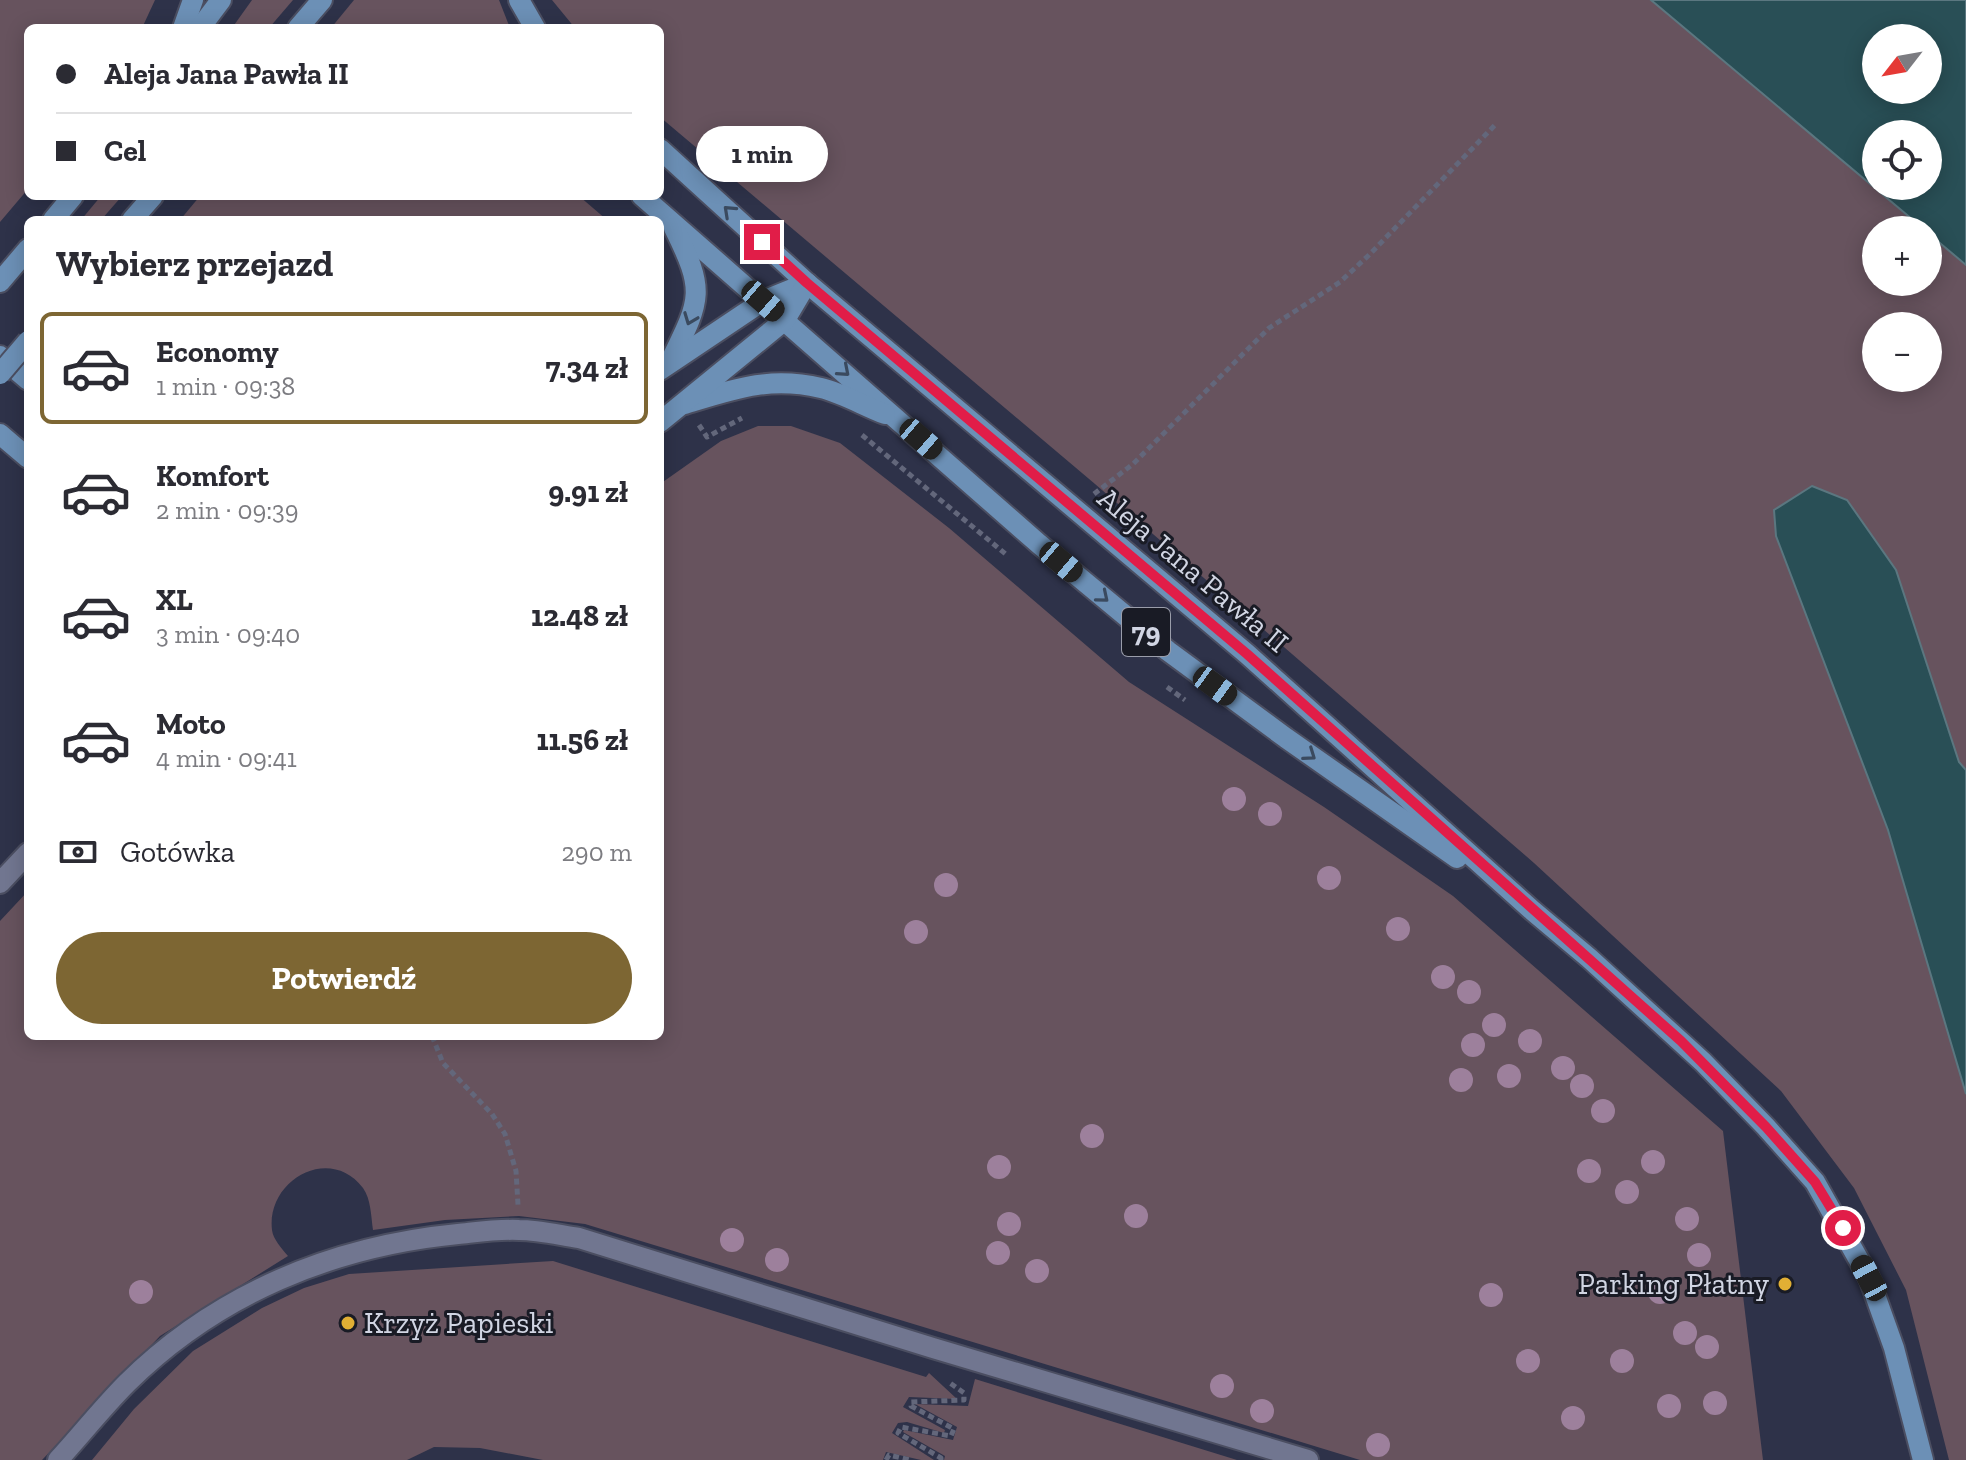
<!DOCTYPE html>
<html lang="pl">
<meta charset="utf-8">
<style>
:root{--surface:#fff;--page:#f2f2f3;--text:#2b2b33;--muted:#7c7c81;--line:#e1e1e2;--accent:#7d6633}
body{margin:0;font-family:"Zilla Slab",serif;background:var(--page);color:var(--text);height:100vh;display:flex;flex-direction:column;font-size:30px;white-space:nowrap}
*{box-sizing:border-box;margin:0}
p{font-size:26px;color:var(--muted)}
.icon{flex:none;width:44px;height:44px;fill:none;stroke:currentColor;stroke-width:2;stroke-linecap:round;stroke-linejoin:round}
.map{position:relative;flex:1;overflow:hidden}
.side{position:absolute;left:24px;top:216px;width:640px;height:824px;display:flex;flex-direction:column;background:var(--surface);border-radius:12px;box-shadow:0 4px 20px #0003}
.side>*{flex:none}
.top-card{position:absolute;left:24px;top:24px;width:640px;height:176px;border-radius:12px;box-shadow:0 4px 20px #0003;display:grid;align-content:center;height:176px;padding:0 32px;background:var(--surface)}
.needle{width:52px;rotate:239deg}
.buttons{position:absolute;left:1862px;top:24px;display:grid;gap:16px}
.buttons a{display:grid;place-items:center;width:80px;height:80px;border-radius:50%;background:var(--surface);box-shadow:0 4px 20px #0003;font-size:40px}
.end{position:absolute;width:36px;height:36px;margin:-18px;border:10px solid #e11d48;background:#fff;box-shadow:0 0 0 4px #fff}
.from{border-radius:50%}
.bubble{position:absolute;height:56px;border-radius:28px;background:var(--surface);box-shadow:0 4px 20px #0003;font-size:26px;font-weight:800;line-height:56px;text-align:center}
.car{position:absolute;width:24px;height:48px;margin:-24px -12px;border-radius:10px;box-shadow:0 0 6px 2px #0007;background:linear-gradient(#222 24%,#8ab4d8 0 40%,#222 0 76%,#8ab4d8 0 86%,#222 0)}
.top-card b{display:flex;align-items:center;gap:28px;height:76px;font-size:30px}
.top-card b+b{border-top:2px solid var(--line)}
.top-card i{width:20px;height:20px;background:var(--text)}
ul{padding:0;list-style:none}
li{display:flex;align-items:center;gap:24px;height:112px;margin:0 16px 12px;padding:0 16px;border:4px solid transparent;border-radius:12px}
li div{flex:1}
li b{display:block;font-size:30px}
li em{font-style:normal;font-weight:800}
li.active{border-color:var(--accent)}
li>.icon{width:72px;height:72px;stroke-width:1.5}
h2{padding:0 32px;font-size:36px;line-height:96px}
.pay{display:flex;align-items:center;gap:20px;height:88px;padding:0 32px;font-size:30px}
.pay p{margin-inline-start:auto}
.cta{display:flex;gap:16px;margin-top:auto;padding:16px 32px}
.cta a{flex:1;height:92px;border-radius:48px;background:var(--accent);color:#fff;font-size:32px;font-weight:800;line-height:92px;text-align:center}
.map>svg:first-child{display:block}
.green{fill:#67535e;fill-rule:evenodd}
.water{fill:#294f56;stroke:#5b7780;stroke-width:2;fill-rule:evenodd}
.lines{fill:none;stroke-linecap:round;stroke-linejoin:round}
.pedestrian-casing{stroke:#4b4e61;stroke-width:24}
.minor-casing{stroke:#4b4e61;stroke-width:24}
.primary-casing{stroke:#4b4e61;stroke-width:24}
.path{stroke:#63677b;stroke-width:5;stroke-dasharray:6 4;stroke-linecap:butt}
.pedestrian{stroke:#717690;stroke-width:20}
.minor{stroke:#717690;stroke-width:20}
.primary{stroke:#6c90b6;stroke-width:20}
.primary-bridge-casing{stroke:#4b4e61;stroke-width:24;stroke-linecap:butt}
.primary-bridge{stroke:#6c90b6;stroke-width:20}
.tree{fill:#9d809c}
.oneway{stroke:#3a4a5f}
.route{stroke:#e11d48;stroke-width:10}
.poi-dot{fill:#e1af34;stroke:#191b25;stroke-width:3}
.labels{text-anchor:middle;stroke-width:6;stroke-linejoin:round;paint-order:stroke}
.shield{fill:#191b25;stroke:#9a9daa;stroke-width:2}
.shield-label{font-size:28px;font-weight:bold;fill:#d1d5e3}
.street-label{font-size:30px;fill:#d1d5e3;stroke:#191b25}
.poi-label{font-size:30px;fill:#d1d5e3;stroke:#191b25;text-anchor:end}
</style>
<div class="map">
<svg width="1966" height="1460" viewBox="0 0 1966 1460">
<rect width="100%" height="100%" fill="#2e3249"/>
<g class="green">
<polygon points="0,0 155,0 142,28 28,28 28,189 0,222"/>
<polygon points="252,0 293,0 269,28 232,28"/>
<polygon points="354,0 499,0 510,28 331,28"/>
<path d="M 552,0 L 1651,0 L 1925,230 L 1876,230 L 1876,282 L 1928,282 L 1928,233 L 1966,265 L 1966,770 L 1777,536 L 1888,830 L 1966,1094 L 1966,1460 L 1949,1460 L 1906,1290 L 1854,1188 L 1781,1091 L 1534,863 L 1095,484 L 660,117 L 660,28 L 575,28 ZM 1876,326 L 1928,326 L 1928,378 L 1876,378 Z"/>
<polygon points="101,196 122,196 101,220 81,220"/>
<polygon points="200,196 579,196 607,220 180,220"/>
<path d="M 758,426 L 791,426 L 840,443 L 949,528 L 1129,682 L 1324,807 L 1453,896 L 1723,1131 L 1763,1460 L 1360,1460 L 585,1224 L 519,1216 L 445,1220 L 373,1230 C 371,1216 371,1199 363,1188 C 330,1144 266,1180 272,1230 C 273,1239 282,1249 288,1256 L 160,1336 L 42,1460 L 0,1460 L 0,921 L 28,891 L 28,1036 L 660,1036 L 660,484 L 721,441 Z"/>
<polygon points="553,1261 926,1377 929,1373 957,1399 909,1397 903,1407 945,1430 944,1433 907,1422 898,1423 892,1433 934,1460 921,1460 886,1452 883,1460 543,1460 480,1448 434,1447 407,1460 92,1460 134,1409 193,1351 262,1308 304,1288 349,1274"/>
<polygon points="975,1379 1237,1460 944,1460 945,1456 903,1432 904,1430 953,1440 957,1427 915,1404 968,1406"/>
</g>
<g class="water">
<path d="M 1651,0 L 1966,0 L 1966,265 L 1928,233 L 1928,230 L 1925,230 ZM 1876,38 L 1928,38 L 1928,90 L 1876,90 ZM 1876,134 L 1928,134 L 1928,186 L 1876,186 Z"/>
<polygon points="1812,486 1847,500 1896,570 1959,762 1966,770 1966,1094 1888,830 1776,536 1774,510"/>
</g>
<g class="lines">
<g class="pedestrian-casing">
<path id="pedestrian" d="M 58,1460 C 81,1435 103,1407 127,1383 C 217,1294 333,1246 458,1234 C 478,1232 499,1229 519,1230 C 538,1230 559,1235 579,1238 L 933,1348 L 1308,1460"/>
</g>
<g class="minor-casing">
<polyline id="minor" points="0,883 28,853"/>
</g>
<g class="primary-casing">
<g id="primary">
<polyline points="519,0 535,28"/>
<polyline points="183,28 193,0"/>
<polyline points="200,28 221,0"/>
<polyline points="298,28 322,0"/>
<polyline points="660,149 807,283 1247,654 1533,911 1589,958 1703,1062 1766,1127 1815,1182 1869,1278 1894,1348 1923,1460"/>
<polyline points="642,196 1039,544 1168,651 1286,738 1457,858"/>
<polyline points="53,220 73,196"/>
<polyline points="132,220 153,196"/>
<polyline points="0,282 28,249"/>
<polyline points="0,356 28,380"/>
<path d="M 670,362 C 701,299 706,292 674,228"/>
<polyline points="660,370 763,301 807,283"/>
<path d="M 685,404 C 734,389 769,376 821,388 C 842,393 864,406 885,414"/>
<polyline points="660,422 785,320 807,283"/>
<polyline points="0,434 28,458"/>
</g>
</g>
<g class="path">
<polyline points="699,425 707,437 742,418"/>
<polyline points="862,435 1008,556"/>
<polyline points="1094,494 1133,464 1269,328 1340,282 1369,255 1497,123"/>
<polyline points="1167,687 1185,700"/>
<polyline points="432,1036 443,1063 492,1114 505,1134 516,1171 518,1205"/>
<polyline points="886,1460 889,1455 910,1460"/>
<polyline points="941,1460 941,1458 898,1433 901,1427 951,1436 954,1429 911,1406 911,1402 964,1400 964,1393 950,1383"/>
</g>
<use href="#pedestrian" class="pedestrian"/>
<use href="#minor" class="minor"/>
<use href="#primary" class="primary"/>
<g class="primary-bridge-casing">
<polyline id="primary-bridge" points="0,374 28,341"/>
</g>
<use href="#primary-bridge" class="primary-bridge"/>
</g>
<g class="tree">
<circle cx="1234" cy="799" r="12"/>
<circle cx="1270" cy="814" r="12"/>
<circle cx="1329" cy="878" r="12"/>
<circle cx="946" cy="885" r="12"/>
<circle cx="1398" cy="929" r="12"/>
<circle cx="916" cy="932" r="12"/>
<circle cx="1443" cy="977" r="12"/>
<circle cx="1469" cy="992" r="12"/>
<circle cx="1494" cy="1025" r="12"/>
<circle cx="1530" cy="1041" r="12"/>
<circle cx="1473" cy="1045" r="12"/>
<circle cx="1563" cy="1068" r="12"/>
<circle cx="1509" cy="1076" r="12"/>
<circle cx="1461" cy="1080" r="12"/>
<circle cx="1582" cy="1086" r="12"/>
<circle cx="1603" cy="1111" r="12"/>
<circle cx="1092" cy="1136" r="12"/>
<circle cx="1653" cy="1162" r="12"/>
<circle cx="999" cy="1167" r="12"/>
<circle cx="1589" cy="1171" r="12"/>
<circle cx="1627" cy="1192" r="12"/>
<circle cx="1136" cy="1216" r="12"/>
<circle cx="1687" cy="1219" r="12"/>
<circle cx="1009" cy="1224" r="12"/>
<circle cx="732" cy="1240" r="12"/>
<circle cx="998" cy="1253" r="12"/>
<circle cx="1699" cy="1255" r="12"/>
<circle cx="777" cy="1260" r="12"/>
<circle cx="1037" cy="1271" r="12"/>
<circle cx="141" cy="1292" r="12"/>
<circle cx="1660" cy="1292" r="12"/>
<circle cx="1491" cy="1295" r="12"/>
<circle cx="1685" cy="1333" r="12"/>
<circle cx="1707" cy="1347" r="12"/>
<circle cx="1528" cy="1361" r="12"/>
<circle cx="1622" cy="1361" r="12"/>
<circle cx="1222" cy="1386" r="12"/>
<circle cx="1715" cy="1403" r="12"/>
<circle cx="1669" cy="1406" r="12"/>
<circle cx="1262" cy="1411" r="12"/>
<circle cx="1573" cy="1418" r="12"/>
<circle cx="1378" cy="1445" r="12"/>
</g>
<defs><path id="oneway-chevron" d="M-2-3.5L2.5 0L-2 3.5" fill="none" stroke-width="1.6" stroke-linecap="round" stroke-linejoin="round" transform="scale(2)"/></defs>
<g class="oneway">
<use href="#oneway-chevron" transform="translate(729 211) rotate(-137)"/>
<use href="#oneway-chevron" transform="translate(690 319) rotate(111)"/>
<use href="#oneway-chevron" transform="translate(844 371) rotate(41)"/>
<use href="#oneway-chevron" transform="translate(1103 597) rotate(40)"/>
<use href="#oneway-chevron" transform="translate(1310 755) rotate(35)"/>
</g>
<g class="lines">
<polyline class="route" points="762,242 807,283 1247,654 1681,1041 1766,1127 1815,1182 1843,1228"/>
</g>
<g class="poi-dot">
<circle cx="1785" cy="1284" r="8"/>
<circle cx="348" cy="1323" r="8"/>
</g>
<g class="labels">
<rect class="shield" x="1122" y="608" width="48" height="48" rx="6"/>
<g class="shield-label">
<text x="1146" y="642">79</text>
</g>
<g class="street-label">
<text transform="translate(1193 570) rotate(40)" y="10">Aleja Jana Pawła II</text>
</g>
<g class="poi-label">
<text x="1769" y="1294">Parking Płatny</text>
<text x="364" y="1333" text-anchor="start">Krzyż Papieski</text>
</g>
</g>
</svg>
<div class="buttons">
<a><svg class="needle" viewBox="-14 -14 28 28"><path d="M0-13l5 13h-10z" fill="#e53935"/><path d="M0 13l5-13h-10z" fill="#7c7c81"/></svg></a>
<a><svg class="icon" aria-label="locate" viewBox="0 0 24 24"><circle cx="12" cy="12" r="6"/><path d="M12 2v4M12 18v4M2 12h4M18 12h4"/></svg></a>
<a>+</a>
<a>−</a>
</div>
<i class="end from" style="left:1843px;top:1228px"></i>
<i class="end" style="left:762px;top:242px"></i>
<div class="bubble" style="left:696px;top:126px;width:132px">1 min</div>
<i class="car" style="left:763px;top:301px;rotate:131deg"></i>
<i class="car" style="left:921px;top:439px;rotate:131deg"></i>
<i class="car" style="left:1061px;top:562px;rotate:130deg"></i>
<i class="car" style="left:1215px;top:686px;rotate:126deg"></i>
<i class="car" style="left:1869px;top:1278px;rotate:332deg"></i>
<div class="top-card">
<b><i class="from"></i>Aleja Jana Pawła II</b>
<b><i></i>Cel</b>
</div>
<section class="side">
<h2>Wybierz przejazd</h2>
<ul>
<li class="active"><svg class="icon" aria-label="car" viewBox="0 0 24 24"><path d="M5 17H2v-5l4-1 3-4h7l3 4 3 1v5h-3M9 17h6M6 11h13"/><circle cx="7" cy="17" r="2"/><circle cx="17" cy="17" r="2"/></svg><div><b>Economy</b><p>1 min · 09:38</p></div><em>7.34 zł</em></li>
<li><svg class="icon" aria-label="car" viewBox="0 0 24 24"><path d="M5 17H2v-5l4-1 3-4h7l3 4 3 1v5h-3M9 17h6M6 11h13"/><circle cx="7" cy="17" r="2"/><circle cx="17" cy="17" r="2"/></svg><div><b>Komfort</b><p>2 min · 09:39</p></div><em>9.91 zł</em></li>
<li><svg class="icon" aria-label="car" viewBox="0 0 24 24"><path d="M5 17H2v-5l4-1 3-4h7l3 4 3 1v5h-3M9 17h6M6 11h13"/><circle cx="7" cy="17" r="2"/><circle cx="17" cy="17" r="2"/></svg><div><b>XL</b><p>3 min · 09:40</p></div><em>12.48 zł</em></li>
<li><svg class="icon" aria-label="car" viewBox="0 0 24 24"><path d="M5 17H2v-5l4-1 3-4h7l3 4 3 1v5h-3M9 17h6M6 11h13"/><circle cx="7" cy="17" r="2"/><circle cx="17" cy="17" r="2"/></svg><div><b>Moto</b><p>4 min · 09:41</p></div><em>11.56 zł</em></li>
</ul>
<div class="pay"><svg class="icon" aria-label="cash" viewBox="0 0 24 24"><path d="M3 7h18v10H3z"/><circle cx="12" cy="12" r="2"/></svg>Gotówka<p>290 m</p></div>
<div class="cta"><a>Potwierdź</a></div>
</section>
</div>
